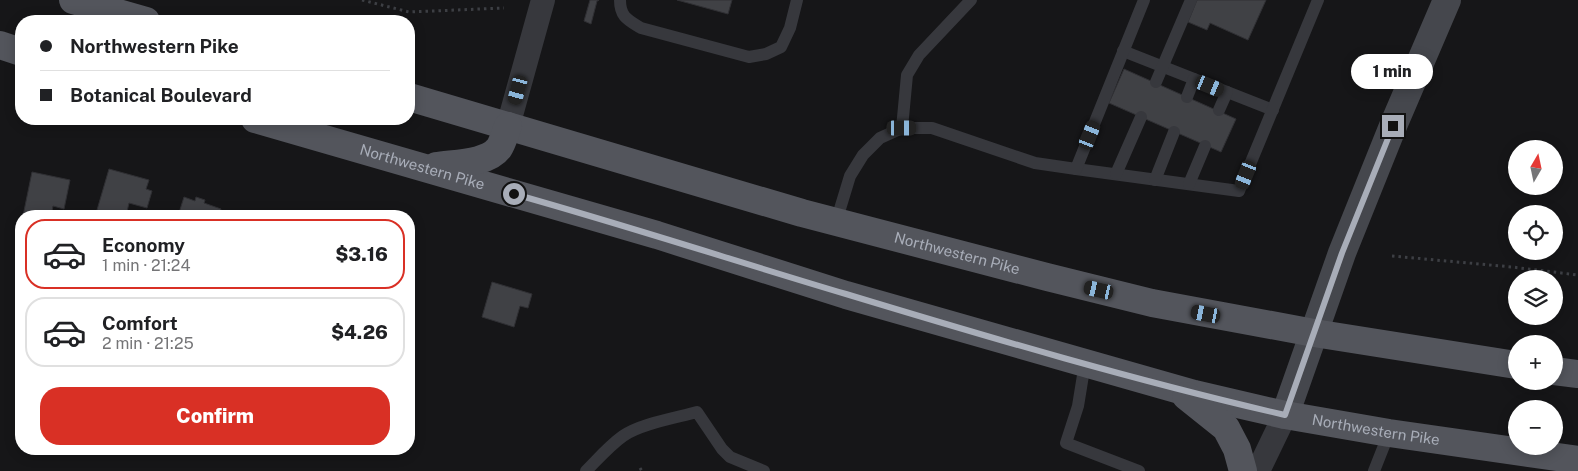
<!DOCTYPE html>
<meta charset="utf-8">
<style>
:root{--surface:#fff;--page:#f6f6f6;--text:#202124;--muted:#757577;--line:#e0e0e0;--accent:#d93025}
body{margin:0;font-family:"Public Sans",sans-serif;background:var(--page);color:var(--text);height:100vh;display:flex;flex-direction:column;font-size:19px;white-space:nowrap}
*{box-sizing:border-box;margin:0}
p{font-size:16px;color:var(--muted)}
.icon{flex:none;width:28px;height:28px;fill:none;stroke:currentColor;stroke-width:2;stroke-linecap:round;stroke-linejoin:round}
.map{position:relative;flex:1;overflow:hidden}
.side{position:absolute;left:15px;top:210px;width:400px;height:245px;display:flex;flex-direction:column;background:var(--surface);border-radius:20px;box-shadow:0 2px 12px #0003}
.side>*{flex:none}
.banner{position:absolute;left:15px;top:15px;width:400px;height:110px;border-radius:20px;box-shadow:0 2px 12px #0003;display:grid;align-content:center;height:110px;padding:0 25px;background:var(--surface)}
.needle{width:32px;rotate:9deg}
.buttons{position:absolute;left:1508px;top:140px;display:grid;gap:10px}
.buttons a{display:grid;place-items:center;width:55px;height:55px;border-radius:50%;background:var(--surface);box-shadow:0 2px 12px #0003;font-size:25px}
.end{position:absolute;width:22px;height:22px;margin:-11px;border:6px solid #a8adb8;background:#111;box-shadow:0 0 0 2px #111}
.from{border-radius:50%}
.bubble{position:absolute;height:35px;border-radius:18px;background:var(--surface);box-shadow:0 2px 12px #0003;font-size:16px;font-weight:800;line-height:35px;text-align:center}
.car{position:absolute;width:15px;height:30px;margin:-15px -8px;border-radius:6px;box-shadow:0 0 4px 1px #0007;background:linear-gradient(#222 24%,#8ab4d8 0 40%,#222 0 76%,#8ab4d8 0 86%,#222 0)}
.banner b{display:flex;align-items:center;gap:18px;height:48px;font-size:19px}
.banner b+b{border-top:1px solid var(--line)}
.banner i{width:12px;height:12px;background:var(--text)}
ul{padding:9px 0 0;list-style:none}
li{display:flex;align-items:center;gap:15px;height:70px;margin:0 10px 8px;padding:0 15px;border:2px solid var(--line);border-radius:20px}
li div{flex:1}
li b{display:block;font-size:19px}
li em{font-style:normal;font-weight:800}
li.current{border-color:var(--accent)}
li>.icon{width:45px;height:45px;stroke-width:1.5}
.primary-button{display:flex;gap:10px;margin-top:auto;padding:10px 25px}
.primary-button a{flex:1;height:58px;border-radius:20px;background:var(--accent);color:#fff;font-size:20px;font-weight:800;line-height:58px;text-align:center}
.map>svg:first-child{display:block}
.building{fill:#404145;stroke:#303034}
.lines{fill:none;stroke-linecap:round;stroke-linejoin:round}
.path{stroke:#3d3f44;stroke-width:3;stroke-dasharray:2.5 4;stroke-linecap:butt}
.lane{stroke:#37383d;stroke-width:12}
.street{stroke:#37383d;stroke-width:24}
.secondary{stroke:#45474d;stroke-width:28}
.primary{stroke:#53555c;stroke-width:28}
.route{stroke:#a8adb8;stroke-width:6}
.labels{text-anchor:middle;stroke-width:4;stroke-linejoin:round;paint-order:stroke}
.street-label{font-size:15px;fill:#a8adb8;stroke:#111113}
</style>
<div class="map">
<svg width="1578" height="471" viewBox="0 0 1578 471">
<rect width="100%" height="100%" fill="#161618"/>
<g class="building">
<polygon points="590,0 599,0 597,1 591,24 584,21"/>
<polygon points="677,0 732,0 728,14"/>
<polygon points="1197,0 1266,0 1248,40 1210,23 1207,30 1188,22"/>
<polygon points="1124,69 1236,119 1221,152 1109,103"/>
<polygon points="109,169 149,180 146,189 152,191 147,208 129,203 126,216 117,216 97,210"/>
<polygon points="32,172 70,180 64,209 53,206 51,216 23,216"/>
<polygon points="184,197 195,201 196,197 205,200 204,203 221,209 219,216 178,216"/>
<polygon points="492,282 532,294 528,308 520,306 514,327 482,317"/>
</g>
<g class="lines">
<g class="path">
<polyline points="362,0 409,12 504,8"/>
<polyline points="1392,256 1512,267 1578,275"/>
<polyline points="640,468 642,471"/>
</g>
<g class="lane">
<path d="M 620,0 C 620,17 628,20 641,28 L 749,57 L 766,54 L 781,47 L 790,28 L 797,0"/>
<polyline points="1123,51 1273,110"/>
<polyline points="1156,82 1191,0"/>
<polyline points="1187,97 1194,79"/>
<polyline points="1219,110 1227,92"/>
<polyline points="902,128 907,75 919,55 971,0"/>
<polyline points="1076,169 1239,191 1318,0"/>
<polyline points="1116,174 1141,117"/>
<polyline points="1155,180 1174,132"/>
<polyline points="1189,184 1205,146"/>
<polyline points="836,222 850,176 863,155 880,138 902,128 932,128 1035,163 1076,169 1144,0"/>
<polyline points="1085,363 1078,406 1066,443 1139,471"/>
<path d="M 586,471 C 598,459 609,446 623,436 C 640,424 675,418 697,412 L 722,449 L 730,457 L 764,471"/>
<polyline points="1374,471 1389,433"/>
</g>
<g class="street">
<polyline points="508,126 543,0"/>
<polyline points="1258,471 1285,415"/>
</g>
<polyline class="secondary" points="1285,415 1342,253 1393,126 1447,0"/>
<g class="primary">
<polyline points="73,0 146,21"/>
<polyline points="0,45 21,52"/>
<path id="s1" d="M 409,97 L 802,213 L 1047,277 L 1152,303 L 1314,333 L 1516,365"/>
<path id="s2" d="M 255,119 L 657,235 L 846,295 L 1194,394 L 1285,415 L 1389,433 L 1578,460"/>
<path d="M 436,166 C 454,163 487,164 499,148 C 503,142 505,133 508,126"/>
<polyline points="1554,371 1578,374"/>
<polyline points="1186,396 1226,428 1237,449 1243,471"/>
</g>
</g>
<g class="lines">
<path class="route" d="M 514,194 C 625,225 735,261 846,294 C 991,338 1137,381 1285,415 L 1342,253 L 1393,126"/>
</g>
<g class="labels">
<g class="street-label">
<text dy="5" stroke="none"><textPath href="#s2" startOffset="174">Northwestern Pike</textPath></text>
<text dy="5" stroke="none"><textPath href="#s1" startOffset="570">Northwestern Pike</textPath></text>
<text dy="5" stroke="none"><textPath href="#s2" startOffset="1164">Northwestern Pike</textPath></text>
</g>
</g>
</svg>
<div class="buttons">
<a><svg class="needle" viewBox="-14 -14 28 28"><path d="M0-13l5 13h-10z" fill="#e53935"/><path d="M0 13l5-13h-10z" fill="#757577"/></svg></a>
<a><svg class="icon" aria-label="locate" viewBox="0 0 24 24"><circle cx="12" cy="12" r="6"/><path d="M12 2v4M12 18v4M2 12h4M18 12h4"/></svg></a>
<a><svg class="icon" aria-label="layers" viewBox="0 0 24 24"><path d="M12 4l9 5-9 5-9-5zM3 14l9 5 9-5"/></svg></a>
<a>+</a>
<a>−</a>
</div>
<i class="end from" style="left:514px;top:194px"></i>
<i class="end" style="left:1393px;top:126px"></i>
<div class="bubble" style="left:1351px;top:54px;width:82px">1 min</div>
<i class="car" style="left:1210px;top:86px;rotate:112deg"></i>
<i class="car" style="left:518px;top:90px;rotate:195deg"></i>
<i class="car" style="left:902px;top:128px;rotate:90deg"></i>
<i class="car" style="left:1090px;top:135px;rotate:22deg"></i>
<i class="car" style="left:1246px;top:175px;rotate:202deg"></i>
<i class="car" style="left:1099px;top:290px;rotate:283deg"></i>
<i class="car" style="left:1206px;top:314px;rotate:281deg"></i>
<div class="banner">
<b><i class="from"></i>Northwestern Pike</b>
<b><i></i>Botanical Boulevard</b>
</div>
<section class="side">
<ul>
<li class="current"><svg class="icon" aria-label="car" viewBox="0 0 24 24"><path d="M5 17H2v-5l4-1 3-4h7l3 4 3 1v5h-3M9 17h6M6 11h13"/><circle cx="7" cy="17" r="2"/><circle cx="17" cy="17" r="2"/></svg><div><b>Economy</b><p>1 min · 21:24</p></div><em>$3.16</em></li>
<li><svg class="icon" aria-label="car" viewBox="0 0 24 24"><path d="M5 17H2v-5l4-1 3-4h7l3 4 3 1v5h-3M9 17h6M6 11h13"/><circle cx="7" cy="17" r="2"/><circle cx="17" cy="17" r="2"/></svg><div><b>Comfort</b><p>2 min · 21:25</p></div><em>$4.26</em></li>
</ul>
<div class="primary-button"><a>Confirm</a></div>
</section>
</div>
